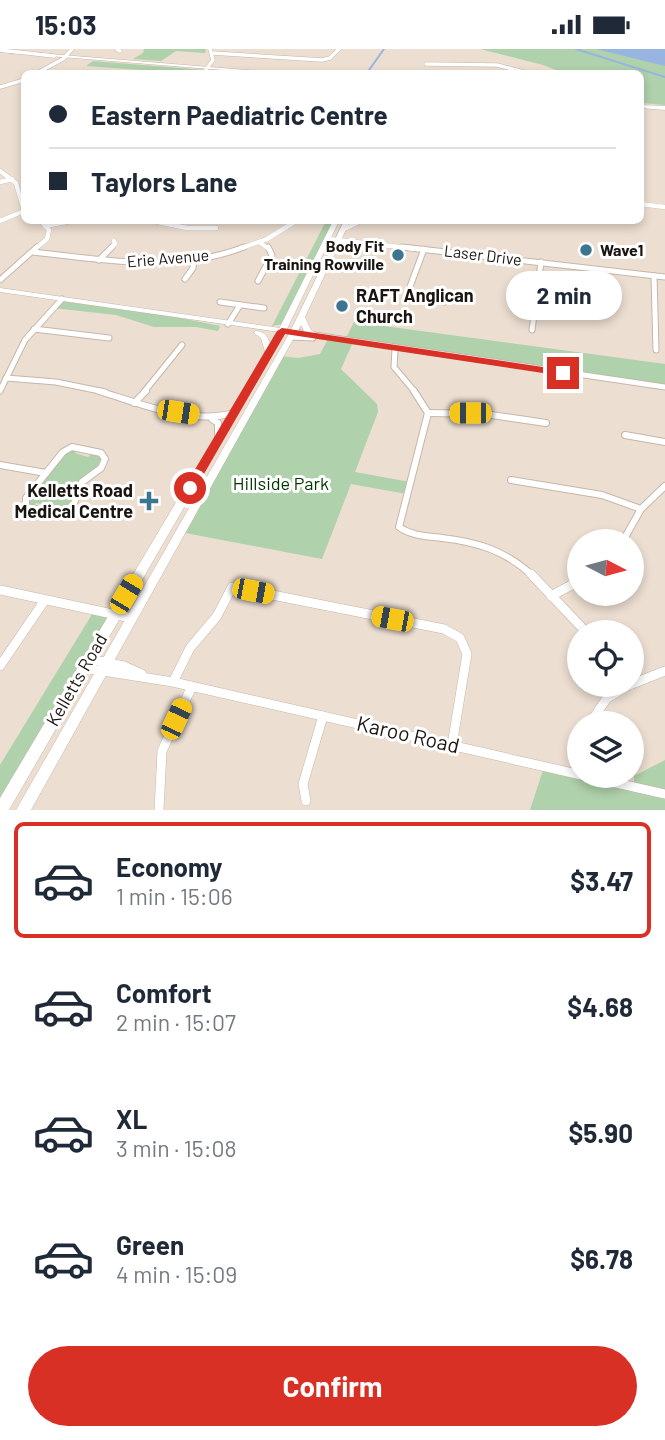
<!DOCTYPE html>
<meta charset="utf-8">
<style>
:root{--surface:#fff;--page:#f6f6f7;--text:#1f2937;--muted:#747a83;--line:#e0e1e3;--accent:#d93025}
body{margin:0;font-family:Barlow,sans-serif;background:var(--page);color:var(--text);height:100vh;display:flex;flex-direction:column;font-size:26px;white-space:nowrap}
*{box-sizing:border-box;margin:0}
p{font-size:23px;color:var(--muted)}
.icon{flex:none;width:38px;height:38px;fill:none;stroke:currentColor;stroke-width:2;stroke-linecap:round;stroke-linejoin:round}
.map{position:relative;height:761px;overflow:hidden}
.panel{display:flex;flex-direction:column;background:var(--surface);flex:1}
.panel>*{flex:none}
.banner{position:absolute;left:21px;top:21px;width:623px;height:154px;border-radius:10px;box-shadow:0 4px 10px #0003;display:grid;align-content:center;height:154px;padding:0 28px;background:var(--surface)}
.needle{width:46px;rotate:96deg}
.fabs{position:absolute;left:567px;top:480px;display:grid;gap:14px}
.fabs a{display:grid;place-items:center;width:77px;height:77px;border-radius:50%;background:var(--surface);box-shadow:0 4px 10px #0003;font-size:35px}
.end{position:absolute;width:32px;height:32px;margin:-16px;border:9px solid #d93025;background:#fff;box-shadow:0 0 0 4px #fff}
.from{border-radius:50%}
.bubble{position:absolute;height:49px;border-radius:24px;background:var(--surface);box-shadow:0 4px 10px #0003;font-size:23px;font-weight:700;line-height:49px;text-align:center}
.car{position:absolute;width:21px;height:42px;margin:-21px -10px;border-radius:9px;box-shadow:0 0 5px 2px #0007;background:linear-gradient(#f5c518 24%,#345 0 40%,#f5c518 0 76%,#345 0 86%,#f5c518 0)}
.banner b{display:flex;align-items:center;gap:24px;height:66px;font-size:26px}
.banner b+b{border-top:2px solid var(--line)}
.banner i{width:18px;height:18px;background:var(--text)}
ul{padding:12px 0 0;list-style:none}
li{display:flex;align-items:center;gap:21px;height:116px;margin:0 14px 10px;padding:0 14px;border:4px solid transparent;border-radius:10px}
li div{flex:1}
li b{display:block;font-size:26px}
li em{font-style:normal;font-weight:700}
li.selected{border-color:var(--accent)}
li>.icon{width:63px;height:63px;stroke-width:1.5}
.action{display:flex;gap:14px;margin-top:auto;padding:14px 28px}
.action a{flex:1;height:80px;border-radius:42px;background:var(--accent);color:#fff;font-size:28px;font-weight:700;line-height:80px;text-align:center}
.status{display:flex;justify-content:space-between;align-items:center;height:49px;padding:0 35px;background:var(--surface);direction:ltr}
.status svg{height:19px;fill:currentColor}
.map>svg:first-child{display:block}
.green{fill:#afd1ab}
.water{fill:#97b5e0}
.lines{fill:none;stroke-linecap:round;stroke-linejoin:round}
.stream{stroke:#97b5e0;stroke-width:2}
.minor-far4-casing{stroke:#c5b7ab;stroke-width:4.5}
.minor-far3-casing{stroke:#c5b7ab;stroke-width:5}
.minor-far2-casing{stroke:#c5b7ab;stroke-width:7}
.minor-far1-casing{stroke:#c5b7ab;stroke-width:8}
.minor-casing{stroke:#c5b7ab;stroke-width:10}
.secondary-casing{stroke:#c5b7ab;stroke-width:1}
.primary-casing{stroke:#c5b7ab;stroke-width:1}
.trunk-casing{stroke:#c5b7ab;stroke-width:1}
.minor-far4{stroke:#fff;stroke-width:3.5}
.minor-far3{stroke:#fff;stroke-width:4.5}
.minor-far2{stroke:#fff;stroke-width:5}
.minor-far1{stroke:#fff;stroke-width:6}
.minor{stroke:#fff;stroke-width:9}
.secondary{fill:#fff;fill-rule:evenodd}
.primary{fill:#fff;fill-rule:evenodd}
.trunk{fill:#fff;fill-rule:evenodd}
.route{fill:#d93025}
.poi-dot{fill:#3c758f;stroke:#fff;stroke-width:2.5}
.labels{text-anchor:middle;stroke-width:6;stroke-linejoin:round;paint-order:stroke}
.far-poi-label{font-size:16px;font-weight:bold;fill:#1a1511;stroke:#fff;text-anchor:end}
.far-street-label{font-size:16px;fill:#1a1511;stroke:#fff}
.poi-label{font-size:18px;font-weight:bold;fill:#1a1511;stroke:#fff;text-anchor:start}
.park-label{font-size:18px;fill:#003600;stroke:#fff}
.street-label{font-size:18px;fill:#1a1511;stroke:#fff}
.near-street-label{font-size:21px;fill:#1a1511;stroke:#fff}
</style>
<div class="status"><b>15:03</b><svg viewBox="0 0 49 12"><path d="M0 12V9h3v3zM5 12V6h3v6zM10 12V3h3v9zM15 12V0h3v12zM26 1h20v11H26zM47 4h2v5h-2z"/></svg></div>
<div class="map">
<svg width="665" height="761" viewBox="0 0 665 761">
<rect width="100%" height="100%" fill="#ecded1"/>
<g class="green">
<polygon points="144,0 206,0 205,4 176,2 161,12 133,10 143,4"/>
<polygon points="480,0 665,0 665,56 641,54 640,24 564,24 543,16"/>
<polygon points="93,12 242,24 185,24 86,17"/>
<polygon points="326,172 336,172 300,247 282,275 272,277"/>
<polygon points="60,252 160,265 220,277 218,282 196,278 154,278 116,266 53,259"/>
<polygon points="354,273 665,315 665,338 353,293 341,320 377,355 378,363 355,423 410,433 407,445 351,435 322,510 180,483 280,307 298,309 320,305 328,290 345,291"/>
<polygon points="79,399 75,404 88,408 93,403 102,410 100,416 79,434 73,454 51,462 54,458 36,454 32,459 29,457 27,452 67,402"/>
<polygon points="94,562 114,566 0,761 0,716"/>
<polygon points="665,711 665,761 530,761 544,718 634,739 634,727"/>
</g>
<polygon class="water" points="596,0 665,0 665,17"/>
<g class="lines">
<g class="stream">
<polyline points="576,0 665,28"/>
<polyline points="367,24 384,0"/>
</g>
<g class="minor-far4-casing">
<g id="minor-far4">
<polyline points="117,0 120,2"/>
<polyline points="0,1 54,7"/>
<polyline points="212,4 322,11 330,9 339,0"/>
<polyline points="426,15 497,16 527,24"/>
<polyline points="205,22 213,11 210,0"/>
<polyline points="37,24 63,10 72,0"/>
<polyline points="0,38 24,31"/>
</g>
</g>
<g class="minor-far3-casing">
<g id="minor-far3">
<polyline points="0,122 16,134 24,162"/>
<polyline points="0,133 12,130"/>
<polyline points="640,155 665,158"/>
<polyline points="0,172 24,162"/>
<polyline points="153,172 187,179 216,179"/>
<polyline points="45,177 71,172"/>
<polyline points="342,181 361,172"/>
<polyline points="328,190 418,200"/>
<polyline points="259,193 269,200"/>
<polyline points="35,200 47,190 49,181 41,172"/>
<polyline points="110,200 115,195 114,192"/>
<polyline points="239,200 267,190 296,172"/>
</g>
</g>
<g class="minor-far2-casing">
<g id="minor-far2">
<polyline points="402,198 665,228"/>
<polyline points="424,200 408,243 414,248 445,253"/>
<path d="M 33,203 C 101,211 178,224 244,198"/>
<polyline points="99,211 112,198"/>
<polyline points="654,227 656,301"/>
<polyline points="185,230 193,219 194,210"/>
<polyline points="0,231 37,198"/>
<polyline points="258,232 272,206 268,198"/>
<polyline points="220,253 264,259"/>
<polyline points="228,275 240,256"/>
<polyline points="34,280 109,289"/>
<polyline points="532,281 541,213"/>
<polyline points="294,283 665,338"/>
<polyline points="291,288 313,289"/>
<polyline points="395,300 394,318 415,343"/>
<polyline points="6,329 56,333 105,343"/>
<polyline points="0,342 25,291 62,250"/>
<polyline points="144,343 182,296"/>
</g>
</g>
<g class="minor-far1-casing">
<g id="minor-far1">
<path d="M 99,342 C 142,355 189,376 234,364"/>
<path d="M 414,342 L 428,364 L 399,478 C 412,487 427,487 442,489 C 478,493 506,502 533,527"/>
<polyline points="134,354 146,342"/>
<polyline points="428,364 485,365 546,374"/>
<polyline points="212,370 218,374 218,390"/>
<polyline points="625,386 665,393"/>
<polygon points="72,398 101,404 105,410 101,419 82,433 73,457 54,464 26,458 26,449 63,403"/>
<polyline points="0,416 46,424"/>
<polyline points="511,431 602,446 641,460"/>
<polyline points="623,492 641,460 665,437"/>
</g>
</g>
<g class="minor-casing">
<g id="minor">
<polyline points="531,525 586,583"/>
<polyline points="0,541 131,569"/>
<polyline points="551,547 579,532"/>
<polyline points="89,610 124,617 142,625"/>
<polyline points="0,617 45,551"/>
<polyline points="84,619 173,633 665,745"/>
<polyline points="173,633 190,599 217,567 232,538 444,580 460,589 467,605 452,696"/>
<polyline points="632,635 665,622"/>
<polyline points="590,674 607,649 631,635"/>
<polyline points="306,752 303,735 323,667"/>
<polyline points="159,761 162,702 192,637"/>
</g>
</g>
<g class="secondary-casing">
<g id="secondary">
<polygon points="0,239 294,281 298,283 294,285 0,243"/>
<path d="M 255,282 C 268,282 270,294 273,304 L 272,306 L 266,306 L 261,289 L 254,284 Z"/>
</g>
</g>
<g class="primary-casing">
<g id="primary">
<polygon points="333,172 339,172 286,282 9,761 0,761 0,749 278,282"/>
<path d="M 344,172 L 350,172 L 305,268 L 311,281 L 317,285 L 316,287 C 308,289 304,283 301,276 L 31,761 L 16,761 L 290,283 Z"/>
</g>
</g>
<g class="trunk-casing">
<g id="trunk">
<polygon points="0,1 271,23 273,24 260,24 0,3"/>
<polygon points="640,56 665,57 665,61 640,59"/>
</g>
</g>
<use href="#minor-far4" class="minor-far4"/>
<use href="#minor-far3" class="minor-far3"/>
<use href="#minor-far2" class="minor-far2"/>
<use href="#minor-far1" class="minor-far1"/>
<use href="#minor" class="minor"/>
<use href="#secondary" class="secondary"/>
<use href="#primary" class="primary"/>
<use href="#trunk" class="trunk"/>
</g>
<polygon class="route" points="282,279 563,321 568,324 563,327 285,285 194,442 185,442 184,439 277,282"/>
<g class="poi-dot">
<circle cx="586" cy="201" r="7"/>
<circle cx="398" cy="206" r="7"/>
<circle cx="342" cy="257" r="7"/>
<path d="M145.5 441.5h7v7h7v7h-7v7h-7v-7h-7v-7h7z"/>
</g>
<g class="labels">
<g class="far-poi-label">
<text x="384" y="203">Body Fit<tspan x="384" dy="18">Training Rowville</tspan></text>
<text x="600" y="207" text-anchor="start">Wave1</text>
</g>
<g class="far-street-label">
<text transform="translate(483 206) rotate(7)" y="6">Laser Drive</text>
<text transform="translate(168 209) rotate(-5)" y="6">Erie Avenue</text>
</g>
<g class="poi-label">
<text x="356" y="253">RAFT Anglican<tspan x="356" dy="21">Church</tspan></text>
<text x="133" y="448" text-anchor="end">Kelletts Road<tspan x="133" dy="21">Medical Centre</tspan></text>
</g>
<g class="park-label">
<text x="281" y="441">Hillside Park</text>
</g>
<g class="street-label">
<text transform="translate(77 631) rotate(-60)" y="6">Kelletts Road</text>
</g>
<g class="near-street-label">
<text transform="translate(408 686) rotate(13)" y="7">Karoo Road</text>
</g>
</g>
</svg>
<div class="fabs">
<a><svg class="needle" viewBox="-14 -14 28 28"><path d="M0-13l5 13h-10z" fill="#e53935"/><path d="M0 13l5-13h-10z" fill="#747a83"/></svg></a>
<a><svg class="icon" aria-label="locate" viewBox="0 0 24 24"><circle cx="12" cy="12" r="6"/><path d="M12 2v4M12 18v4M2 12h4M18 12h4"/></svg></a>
<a><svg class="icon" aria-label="layers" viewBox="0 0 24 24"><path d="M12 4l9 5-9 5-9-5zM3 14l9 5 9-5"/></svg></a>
</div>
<i class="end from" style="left:190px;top:439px"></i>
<i class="end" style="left:563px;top:324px"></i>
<div class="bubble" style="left:506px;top:222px;width:116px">2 min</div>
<i class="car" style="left:178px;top:363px;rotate:99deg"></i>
<i class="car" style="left:470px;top:364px;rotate:270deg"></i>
<i class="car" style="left:253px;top:542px;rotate:101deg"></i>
<i class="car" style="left:126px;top:545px;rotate:31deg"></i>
<i class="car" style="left:392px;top:570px;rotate:281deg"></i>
<i class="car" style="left:176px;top:670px;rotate:25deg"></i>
<div class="banner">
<b><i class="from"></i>Eastern Paediatric Centre</b>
<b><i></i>Taylors Lane</b>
</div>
</div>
<section class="panel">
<ul>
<li class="selected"><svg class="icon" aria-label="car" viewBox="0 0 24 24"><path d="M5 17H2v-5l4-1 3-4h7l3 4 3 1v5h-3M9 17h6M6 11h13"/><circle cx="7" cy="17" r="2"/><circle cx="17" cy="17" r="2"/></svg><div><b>Economy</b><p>1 min · 15:06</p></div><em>$3.47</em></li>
<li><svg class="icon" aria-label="car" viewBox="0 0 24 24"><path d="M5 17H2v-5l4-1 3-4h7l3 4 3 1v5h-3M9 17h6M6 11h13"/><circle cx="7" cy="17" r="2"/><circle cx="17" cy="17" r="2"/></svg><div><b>Comfort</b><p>2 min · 15:07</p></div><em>$4.68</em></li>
<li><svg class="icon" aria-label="car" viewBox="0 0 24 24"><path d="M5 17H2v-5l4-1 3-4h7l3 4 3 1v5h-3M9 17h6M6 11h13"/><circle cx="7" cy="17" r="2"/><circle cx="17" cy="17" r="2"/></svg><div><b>XL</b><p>3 min · 15:08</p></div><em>$5.90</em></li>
<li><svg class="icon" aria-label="car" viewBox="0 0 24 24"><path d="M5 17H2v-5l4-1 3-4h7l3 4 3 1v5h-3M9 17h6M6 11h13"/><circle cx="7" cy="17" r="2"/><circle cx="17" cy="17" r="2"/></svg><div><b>Green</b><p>4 min · 15:09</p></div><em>$6.78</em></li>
</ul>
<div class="action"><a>Confirm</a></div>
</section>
